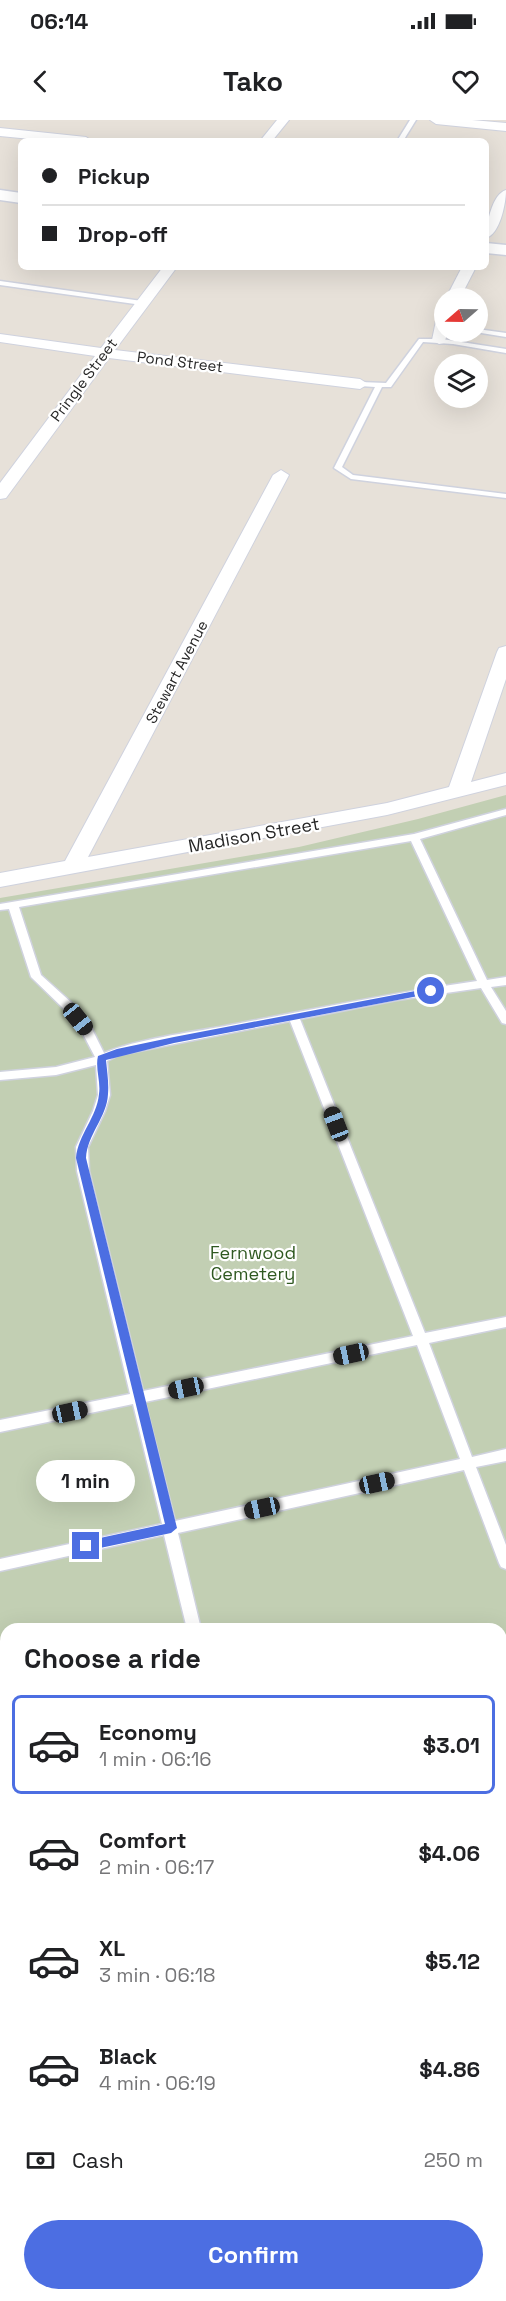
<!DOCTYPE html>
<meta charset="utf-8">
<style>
:root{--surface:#fff;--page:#f6f6f6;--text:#202124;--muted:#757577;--line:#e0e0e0;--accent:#4c6ee2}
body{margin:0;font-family:"Space Grotesk",sans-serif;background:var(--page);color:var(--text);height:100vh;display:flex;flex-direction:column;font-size:22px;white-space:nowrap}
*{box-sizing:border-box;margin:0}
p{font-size:20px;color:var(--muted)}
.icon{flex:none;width:33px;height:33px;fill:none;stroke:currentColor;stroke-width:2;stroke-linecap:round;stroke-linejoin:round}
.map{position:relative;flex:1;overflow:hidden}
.panel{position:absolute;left:0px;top:1503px;width:507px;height:678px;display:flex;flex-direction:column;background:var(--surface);border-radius:18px 18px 0 0;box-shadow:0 6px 24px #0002}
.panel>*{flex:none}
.banner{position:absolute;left:18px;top:18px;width:471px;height:132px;border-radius:9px;box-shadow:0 6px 24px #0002;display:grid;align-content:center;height:132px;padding:0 24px;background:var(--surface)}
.needle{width:39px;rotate:250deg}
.buttons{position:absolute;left:434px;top:168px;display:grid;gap:12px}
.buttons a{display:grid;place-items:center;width:54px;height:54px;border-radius:50%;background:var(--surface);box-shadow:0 6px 24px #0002;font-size:30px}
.end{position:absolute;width:27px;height:27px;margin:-14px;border:8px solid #4c6ee2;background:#fff;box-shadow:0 0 0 3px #fff}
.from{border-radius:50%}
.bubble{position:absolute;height:42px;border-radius:21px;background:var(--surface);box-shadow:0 6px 24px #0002;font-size:20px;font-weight:700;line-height:42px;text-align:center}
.car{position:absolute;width:18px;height:36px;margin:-18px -9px;border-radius:8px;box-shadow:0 0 4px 2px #0007;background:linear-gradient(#222 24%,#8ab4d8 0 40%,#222 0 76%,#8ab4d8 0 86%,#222 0)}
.banner b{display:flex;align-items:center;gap:21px;height:57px;font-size:22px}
.banner b+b{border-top:2px solid var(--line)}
.banner i{width:15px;height:15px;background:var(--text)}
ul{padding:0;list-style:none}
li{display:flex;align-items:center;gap:18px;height:99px;margin:0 12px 9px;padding:0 12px;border:3px solid transparent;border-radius:9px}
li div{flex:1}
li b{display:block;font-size:22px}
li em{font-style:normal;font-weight:700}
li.current{border-color:var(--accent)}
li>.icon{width:54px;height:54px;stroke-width:1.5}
h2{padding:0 24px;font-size:27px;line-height:72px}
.pay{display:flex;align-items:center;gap:15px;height:66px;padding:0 24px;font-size:22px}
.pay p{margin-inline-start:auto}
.button{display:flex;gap:12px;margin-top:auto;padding:12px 24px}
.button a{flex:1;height:69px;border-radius:36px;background:var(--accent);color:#fff;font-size:24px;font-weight:700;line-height:69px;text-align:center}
.status{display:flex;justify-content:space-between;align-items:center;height:42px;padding:0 30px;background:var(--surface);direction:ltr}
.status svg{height:16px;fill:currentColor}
header{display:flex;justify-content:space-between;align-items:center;height:78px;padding:0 24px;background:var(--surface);font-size:27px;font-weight:700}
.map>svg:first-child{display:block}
.cemetery{fill:#c2cfb3}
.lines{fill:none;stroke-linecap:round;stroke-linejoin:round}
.lane-casing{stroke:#cfd2de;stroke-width:3}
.street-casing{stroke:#cfd2de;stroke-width:2}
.secondary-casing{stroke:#cfd2de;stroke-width:3}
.lane{fill:#fff;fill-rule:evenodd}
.street{fill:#fff;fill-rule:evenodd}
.secondary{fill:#fff;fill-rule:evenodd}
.route{fill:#4c6ee2}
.labels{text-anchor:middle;stroke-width:4.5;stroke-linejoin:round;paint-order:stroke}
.far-street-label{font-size:15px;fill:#262626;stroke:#fff}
.street-label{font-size:18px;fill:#262626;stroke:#fff}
.park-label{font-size:18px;fill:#2f5921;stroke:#fff}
</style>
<div class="status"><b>06:14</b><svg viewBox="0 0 49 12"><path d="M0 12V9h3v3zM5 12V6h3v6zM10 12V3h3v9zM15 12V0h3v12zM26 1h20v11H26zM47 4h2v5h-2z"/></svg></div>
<header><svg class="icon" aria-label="back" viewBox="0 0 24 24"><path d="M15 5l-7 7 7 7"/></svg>Tako<svg class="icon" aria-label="heart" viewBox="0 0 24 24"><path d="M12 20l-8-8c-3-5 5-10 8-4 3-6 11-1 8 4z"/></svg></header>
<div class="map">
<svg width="506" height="2181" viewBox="0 0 506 2181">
<rect width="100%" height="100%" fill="#e7e1d9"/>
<polygon class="cemetery" points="506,675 506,2181 453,2181 438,2175 501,2175 501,1509 6,1509 6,2008 0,2005 0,778 299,727 418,699"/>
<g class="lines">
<g class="lane-casing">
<g id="lane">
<polygon points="410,0 416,0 403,21 397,21"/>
<polygon points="0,161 142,181 145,183 142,185 0,165"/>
<polygon points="477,209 506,213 506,217 475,212"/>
<polygon points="419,219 442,219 506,229 506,233 453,224 423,222 391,267 382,267 342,347 353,355 506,374 506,378 351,359 334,348 375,267 360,266 356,264 360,262 386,263"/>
<path d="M 506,689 L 506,695 L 420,719 L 487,860 L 506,857 L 506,865 L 491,867 L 506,891 L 506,904 L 502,903 L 481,868 L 397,880 L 300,899 L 425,1213 L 506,1197 L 506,1207 L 429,1223 L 472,1337 L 506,1329 L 506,1341 L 476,1347 L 506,1425 L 506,1449 L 501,1447 L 499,1443 L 464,1350 L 178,1413 L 201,1509 L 187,1509 L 164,1415 L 0,1451 L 0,1439 L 162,1404 L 133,1284 L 0,1312 L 0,1300 L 130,1274 L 77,1051 L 76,1027 L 93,991 L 98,975 L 96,945 L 56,955 L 0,960 L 0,952 L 56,947 L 95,937 L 82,912 L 65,890 L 31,857 L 9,789 L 0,790 L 0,784 L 414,714 ZM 411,721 L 477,861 C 392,873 309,890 225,906 C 188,913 137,919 104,933 L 91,907 L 73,884 L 41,855 L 19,787 ZM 290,901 L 413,1216 L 143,1271 L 89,1051 L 88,1027 L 105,991 L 110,975 L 107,941 L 119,935 ZM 417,1225 L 460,1339 L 175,1401 L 145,1282 Z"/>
<polygon points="506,1528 506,1542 501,1544 501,1530"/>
<polygon points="6,1667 6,1683 0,1685 0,1669"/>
<polygon points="0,1860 6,1862 6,1878 0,1876"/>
<polygon points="0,2039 6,2042 6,2060 0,2057"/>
<polygon points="501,2088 506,2090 506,2109 501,2107"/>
<polygon points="305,2175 338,2175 340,2181 307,2181"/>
</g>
</g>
<g class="street-casing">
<g id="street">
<polygon points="277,0 289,0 272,21 260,21"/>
<polygon points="430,0 472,0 506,3 506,11 436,4"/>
<polygon points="0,8 86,17 92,21 51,21 0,16"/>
<path d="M 506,70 C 506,83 500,114 486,118 C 486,105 492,74 506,70 Z"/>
<polygon points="163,147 177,147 115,230 360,259 368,264 360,269 109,238 6,378 0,379 0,363 95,236 0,222 0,214 101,228"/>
<polygon points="462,147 476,147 460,178 446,178"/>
<polygon points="444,192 444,212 448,212 444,223 439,224 432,220 437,196"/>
<polygon points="281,350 289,355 88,737 387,683 449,667 497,532 499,528 506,526 506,559 471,662 506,653 506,665 387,695 0,767 0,753 65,741 273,355"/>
</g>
</g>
<g class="secondary-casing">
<g id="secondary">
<polygon points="0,70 21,73 21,83 0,80"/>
<polygon points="486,123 506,125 506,135 486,133"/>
</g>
</g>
<use href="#lane" class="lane"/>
<use href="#street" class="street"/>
<use href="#secondary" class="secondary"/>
</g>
<path class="route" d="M 431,868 L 435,871 L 434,873 L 174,923 L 106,940 C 107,951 109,963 108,974 C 107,997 87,1015 86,1038 L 177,1408 L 171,1413 L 86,1431 L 81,1430 L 81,1423 L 86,1421 L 165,1404 L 76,1038 C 78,1015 97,997 99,974 C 101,962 95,948 98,936 L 117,929 L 174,917 Z"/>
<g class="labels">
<g class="far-street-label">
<text transform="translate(180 242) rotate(7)" y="5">Pond Street</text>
<text transform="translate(84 260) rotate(-53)" y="5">Pringle Street</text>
<text transform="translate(177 552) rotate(-62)" y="5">Stewart Avenue</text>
</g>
<g class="street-label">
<text transform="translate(254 715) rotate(-10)" y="6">Madison Street</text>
</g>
<g class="park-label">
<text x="253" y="1139">Fernwood<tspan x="253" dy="21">Cemetery</tspan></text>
</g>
</g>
</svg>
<div class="buttons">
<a><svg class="needle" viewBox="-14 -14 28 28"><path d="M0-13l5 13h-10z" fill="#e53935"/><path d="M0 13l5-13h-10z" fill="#757577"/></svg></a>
<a><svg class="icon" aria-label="layers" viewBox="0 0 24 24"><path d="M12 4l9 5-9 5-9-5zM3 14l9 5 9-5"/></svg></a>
</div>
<i class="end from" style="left:431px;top:871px"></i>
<i class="end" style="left:86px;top:1426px"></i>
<div class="bubble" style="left:36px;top:1340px;width:99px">1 min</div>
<i class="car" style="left:78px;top:899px;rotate:141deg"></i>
<i class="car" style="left:336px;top:1004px;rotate:339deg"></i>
<i class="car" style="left:351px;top:1234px;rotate:258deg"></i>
<i class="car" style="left:186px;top:1268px;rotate:258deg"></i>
<i class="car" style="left:70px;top:1292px;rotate:78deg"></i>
<i class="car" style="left:377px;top:1363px;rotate:78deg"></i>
<i class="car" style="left:262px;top:1388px;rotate:258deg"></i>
<div class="banner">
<b><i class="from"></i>Pickup</b>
<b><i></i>Drop-off</b>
</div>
<section class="panel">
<h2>Choose a ride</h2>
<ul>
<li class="current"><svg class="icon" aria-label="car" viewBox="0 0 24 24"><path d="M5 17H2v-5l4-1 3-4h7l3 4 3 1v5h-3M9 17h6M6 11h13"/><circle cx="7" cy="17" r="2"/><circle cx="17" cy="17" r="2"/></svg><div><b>Economy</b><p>1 min · 06:16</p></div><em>$3.01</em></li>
<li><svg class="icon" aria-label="car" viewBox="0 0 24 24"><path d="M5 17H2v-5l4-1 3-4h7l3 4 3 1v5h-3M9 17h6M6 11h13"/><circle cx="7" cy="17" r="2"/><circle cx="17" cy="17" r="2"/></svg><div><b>Comfort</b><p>2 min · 06:17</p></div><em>$4.06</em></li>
<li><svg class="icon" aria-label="car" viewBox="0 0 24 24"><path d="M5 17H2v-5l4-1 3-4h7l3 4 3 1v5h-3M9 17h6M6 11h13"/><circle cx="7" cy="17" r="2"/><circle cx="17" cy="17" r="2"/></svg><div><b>XL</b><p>3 min · 06:18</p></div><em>$5.12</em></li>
<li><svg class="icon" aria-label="car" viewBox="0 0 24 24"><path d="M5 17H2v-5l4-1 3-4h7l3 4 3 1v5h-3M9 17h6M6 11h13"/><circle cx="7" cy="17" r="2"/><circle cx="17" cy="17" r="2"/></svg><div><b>Black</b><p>4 min · 06:19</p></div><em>$4.86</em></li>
</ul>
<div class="pay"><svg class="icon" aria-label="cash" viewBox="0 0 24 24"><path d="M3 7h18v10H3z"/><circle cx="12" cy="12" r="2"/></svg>Cash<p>250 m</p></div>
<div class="button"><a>Confirm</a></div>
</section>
</div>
